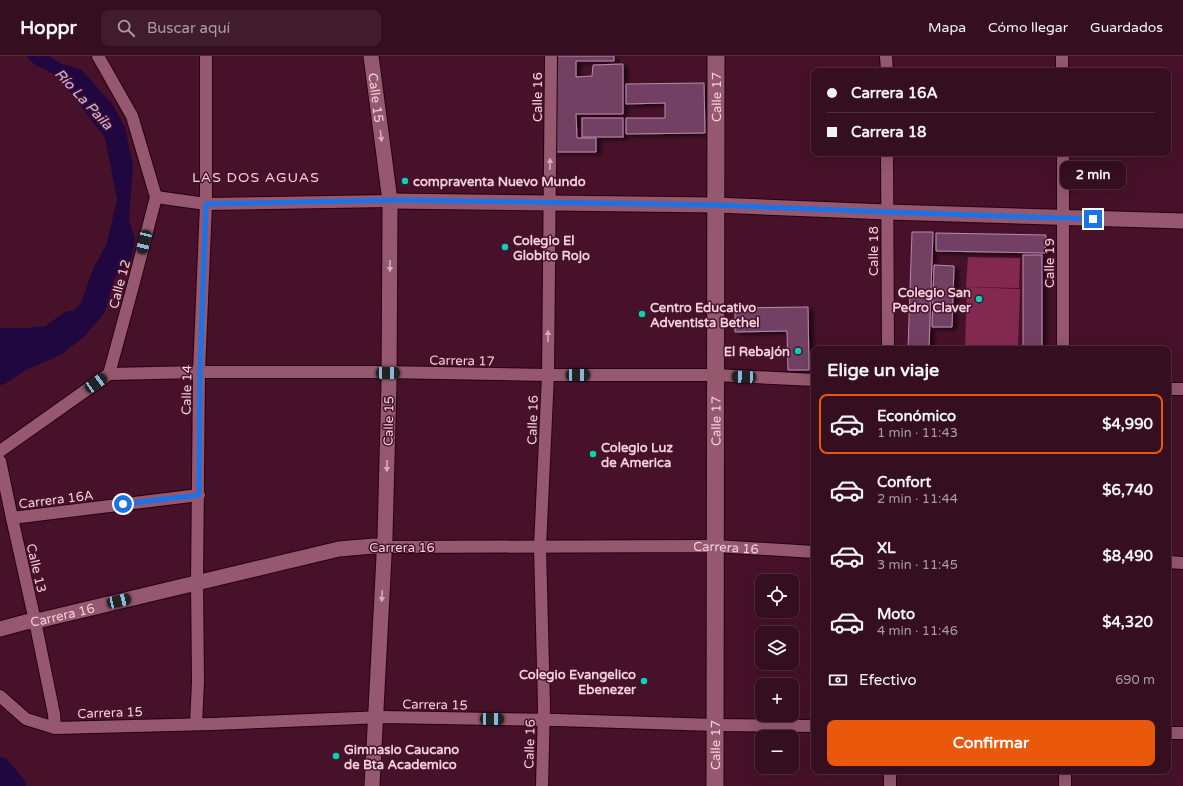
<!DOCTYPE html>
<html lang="es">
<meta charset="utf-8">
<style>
:root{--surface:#350e1f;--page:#401c2c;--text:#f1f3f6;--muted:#aa9ca4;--line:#4f2e3d;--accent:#ea580c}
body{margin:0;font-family:"Varela Round",sans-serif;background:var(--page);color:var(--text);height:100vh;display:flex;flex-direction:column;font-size:15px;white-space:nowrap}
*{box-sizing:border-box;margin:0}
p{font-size:13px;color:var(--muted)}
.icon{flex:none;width:22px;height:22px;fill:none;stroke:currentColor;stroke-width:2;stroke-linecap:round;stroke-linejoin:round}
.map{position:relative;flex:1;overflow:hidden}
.side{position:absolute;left:811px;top:290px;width:360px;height:428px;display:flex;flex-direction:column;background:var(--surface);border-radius:8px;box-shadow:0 4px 16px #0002,0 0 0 1px var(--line)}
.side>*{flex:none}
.guide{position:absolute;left:811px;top:12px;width:360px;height:88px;border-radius:8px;box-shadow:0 4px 16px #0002,0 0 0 1px var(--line);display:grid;align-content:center;height:88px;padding:0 16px;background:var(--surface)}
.controls{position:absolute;left:755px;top:518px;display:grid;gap:8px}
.controls a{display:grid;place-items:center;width:44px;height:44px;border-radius:8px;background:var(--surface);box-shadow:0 4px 16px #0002,0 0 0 1px var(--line);font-size:20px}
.end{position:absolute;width:18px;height:18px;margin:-9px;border:5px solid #1a73e8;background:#fff;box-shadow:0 0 0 2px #fff}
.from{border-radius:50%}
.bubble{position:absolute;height:28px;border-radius:8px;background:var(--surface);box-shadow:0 4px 16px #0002,0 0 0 1px var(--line);font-size:13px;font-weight:700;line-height:28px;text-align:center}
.car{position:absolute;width:12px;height:24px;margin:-12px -6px;border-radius:5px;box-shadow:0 0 3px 1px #0007;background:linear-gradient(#222 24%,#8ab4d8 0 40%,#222 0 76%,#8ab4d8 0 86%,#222 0)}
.guide b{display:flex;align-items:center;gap:14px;height:38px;font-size:15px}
.guide b+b{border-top:1px solid var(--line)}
.guide i{width:10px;height:10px;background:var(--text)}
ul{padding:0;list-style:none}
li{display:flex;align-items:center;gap:12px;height:60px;margin:0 8px 6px;padding:0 8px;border:2px solid transparent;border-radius:8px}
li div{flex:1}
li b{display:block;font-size:15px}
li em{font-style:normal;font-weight:700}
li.on{border-color:var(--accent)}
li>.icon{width:36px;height:36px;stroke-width:1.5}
h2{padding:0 16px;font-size:18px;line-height:48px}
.pay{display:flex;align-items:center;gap:10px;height:44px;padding:0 16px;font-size:15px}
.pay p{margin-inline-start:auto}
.action{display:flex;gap:8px;margin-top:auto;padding:8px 16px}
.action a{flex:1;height:46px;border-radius:8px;background:var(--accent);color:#fff;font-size:16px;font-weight:700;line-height:46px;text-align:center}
header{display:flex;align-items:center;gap:24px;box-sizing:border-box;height:56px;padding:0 20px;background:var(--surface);border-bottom:1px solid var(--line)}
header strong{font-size:19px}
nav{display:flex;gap:22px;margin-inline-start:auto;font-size:14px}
.search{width:280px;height:36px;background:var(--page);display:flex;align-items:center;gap:10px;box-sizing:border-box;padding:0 14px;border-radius:8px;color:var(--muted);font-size:15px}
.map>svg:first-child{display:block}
.green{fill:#832950}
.water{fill:#20073f}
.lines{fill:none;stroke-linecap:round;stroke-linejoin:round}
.river{stroke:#20073f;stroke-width:22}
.building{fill:#714064;stroke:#bd86ad;filter:url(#shadow)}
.minor-casing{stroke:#260212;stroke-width:14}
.tertiary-casing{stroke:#260212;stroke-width:17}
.secondary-casing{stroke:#260212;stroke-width:19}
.minor{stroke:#95586e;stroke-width:12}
.tertiary{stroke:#95586e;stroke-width:15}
.secondary{stroke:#95586e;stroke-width:17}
.oneway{fill:#d7acba}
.route{stroke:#1a73e8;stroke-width:5}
.poi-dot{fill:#03d5b6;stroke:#471229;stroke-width:1.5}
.labels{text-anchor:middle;stroke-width:3;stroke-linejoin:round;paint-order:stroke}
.street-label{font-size:13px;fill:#f3d0db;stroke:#471229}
.poi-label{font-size:13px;font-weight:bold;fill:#f3d0db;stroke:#471229;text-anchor:start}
.water-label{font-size:14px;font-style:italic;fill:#c9baf0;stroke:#471229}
.neighbourhood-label{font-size:14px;letter-spacing:1px;fill:#f3d0db;stroke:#471229}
</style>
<header>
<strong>Hoppr</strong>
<div class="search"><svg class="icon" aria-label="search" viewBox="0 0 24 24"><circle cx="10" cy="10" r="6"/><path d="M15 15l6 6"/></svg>Buscar aquí</div>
<nav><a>Mapa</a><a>Cómo llegar</a><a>Guardados</a></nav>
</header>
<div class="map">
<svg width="1183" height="730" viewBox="0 0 1183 730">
<defs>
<filter id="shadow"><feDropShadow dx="4.5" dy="2.5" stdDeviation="2" flood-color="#0009"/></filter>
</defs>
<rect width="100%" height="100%" fill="#471229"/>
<g class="green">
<polygon points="968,201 1020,202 1019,232 966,231"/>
<polygon points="967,231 1020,233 1018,292 965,291"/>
</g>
<polygon class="water" points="26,0 49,0 62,8 81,13 112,48 125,71 133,109 129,165 135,182 131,204 115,221 105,256 84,281 62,298 26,314 5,328 0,329 0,291 24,289 44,282 81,247 93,213 107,187 117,143 105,82 59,20 35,9"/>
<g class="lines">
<g class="river">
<polyline points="0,283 27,283 49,281 70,266"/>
<polyline points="0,712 15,730"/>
</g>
</g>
<g class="building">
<polygon points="554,0 614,0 614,5 576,5 576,21 592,20 593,9 623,8 623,58 576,58 577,82 596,82 596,96 555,96"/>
<polygon points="704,27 705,77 626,78 626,62 665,62 665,47 626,48 626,28"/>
<rect x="582" y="62" width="41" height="19"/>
<polygon points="912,176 933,176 929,293 908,293"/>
<polygon points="936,177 1046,179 1045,197 936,195"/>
<rect x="1023" y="199" width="19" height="94"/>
<polygon points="934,209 954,210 952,271 932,271"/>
<polygon points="808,251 809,314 788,314 787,275 735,276 735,252"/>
</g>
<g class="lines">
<g class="minor-casing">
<g id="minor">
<polyline points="886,0 887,15"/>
<polyline points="1062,0 1062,15"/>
<polyline points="887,97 888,293"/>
<polyline points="1063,97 1063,293"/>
<polyline points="156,141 206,148 390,145"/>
<polyline points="109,318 199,316 381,316 548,319 715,319 814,324"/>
<polyline points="1168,333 1183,333"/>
<polyline points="0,395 109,318 133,230 156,141 132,60 98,0"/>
<polyline points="0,405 12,462 35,565 54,658 55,672"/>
<polyline points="12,462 199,439"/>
<path id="s1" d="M 385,491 L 715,490 L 814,496"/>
<polyline points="1168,506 1183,507"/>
<polyline points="0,640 26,663 55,672 212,668 383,661 557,664 715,669 814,670"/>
<polyline points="196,668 198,626 197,526 199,316 206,148 206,0"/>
<polyline points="1168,677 1183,677"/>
<polyline points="890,715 890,730"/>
<polyline points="1065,715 1065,730"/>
<polyline points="542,730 544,650 540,491 548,319 551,0"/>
</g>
</g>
<g class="tertiary-casing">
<g id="tertiary">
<path id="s2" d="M 371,0 L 390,145 L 390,154 L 389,326 L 385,481 L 372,730"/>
<polyline points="390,145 716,149 887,156 1183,165"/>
<path id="s3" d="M 0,573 L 26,566 L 41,564 L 339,493 L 374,490 L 385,491"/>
</g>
</g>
<g class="secondary-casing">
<g id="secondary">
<path id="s4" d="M 715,730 L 716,0"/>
</g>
</g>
<use href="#minor" class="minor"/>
<use href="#tertiary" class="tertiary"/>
<use href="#secondary" class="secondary"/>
</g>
<defs><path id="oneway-solid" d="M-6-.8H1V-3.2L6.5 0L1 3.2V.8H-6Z"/></defs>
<g class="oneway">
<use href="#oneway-solid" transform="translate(381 80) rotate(83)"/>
<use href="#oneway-solid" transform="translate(550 108) rotate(-90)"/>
<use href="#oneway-solid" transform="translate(390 210) rotate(91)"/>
<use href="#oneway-solid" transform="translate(548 280) rotate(-89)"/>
<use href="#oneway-solid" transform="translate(387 410) rotate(91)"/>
<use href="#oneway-solid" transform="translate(382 540) rotate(93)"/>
</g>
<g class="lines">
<polyline class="route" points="123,448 199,439 200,316 206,148 398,144 716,149 887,156 1093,163"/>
</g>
<g class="poi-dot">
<circle cx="405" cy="125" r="4"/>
<circle cx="505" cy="191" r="4"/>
<circle cx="979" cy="243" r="4"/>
<circle cx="642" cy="258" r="4"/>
<circle cx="798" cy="295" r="4"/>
<circle cx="593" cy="398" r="4"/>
<circle cx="644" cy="625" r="4"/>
<circle cx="336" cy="700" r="4"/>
</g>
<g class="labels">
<g class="street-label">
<text transform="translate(537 41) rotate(-90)" y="5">Calle 16</text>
<text dy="5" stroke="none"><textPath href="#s4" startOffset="689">Calle 17</textPath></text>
<text dy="5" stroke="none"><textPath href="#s2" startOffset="42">Calle 15</textPath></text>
<text transform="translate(873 195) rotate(-90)" y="5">Calle 18</text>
<text transform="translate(1049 207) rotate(-90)" y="5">Calle 19</text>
<text transform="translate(119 228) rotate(-75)" y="5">Calle 12</text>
<text transform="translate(462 304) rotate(1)" y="5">Carrera 17</text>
<text transform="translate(186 334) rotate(-89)" y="5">Calle 14</text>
<text transform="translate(532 364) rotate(-88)" y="5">Calle 16</text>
<text transform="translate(388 365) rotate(-89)" y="5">Calle 15</text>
<text dy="5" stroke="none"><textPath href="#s4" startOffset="365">Calle 17</textPath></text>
<text transform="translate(56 443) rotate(-7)" y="5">Carrera 16A</text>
<text x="402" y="496">Carrera 16</text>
<text dy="5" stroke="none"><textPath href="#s1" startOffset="341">Carrera 16</textPath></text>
<text transform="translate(37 512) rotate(77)" y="5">Calle 13</text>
<text dy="5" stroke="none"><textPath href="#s3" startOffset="64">Carrera 16</textPath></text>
<text transform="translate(435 648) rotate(1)" y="5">Carrera 15</text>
<text transform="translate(110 656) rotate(-2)" y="5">Carrera 15</text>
<text transform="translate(529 688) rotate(-88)" y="5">Calle 16</text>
<text dy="5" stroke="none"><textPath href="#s4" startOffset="41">Calle 17</textPath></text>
</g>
<g class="poi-label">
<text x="413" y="130">compraventa Nuevo Mundo</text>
<text x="513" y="189">Colegio El<tspan x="513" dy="15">Globito Rojo</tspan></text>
<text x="971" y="241" text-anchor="end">Colegio San<tspan x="971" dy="15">Pedro Claver</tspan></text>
<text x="650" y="256">Centro Educativo<tspan x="650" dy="15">Adventista Bethel</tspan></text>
<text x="790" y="300" text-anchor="end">El Rebajón</text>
<text x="601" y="396">Colegio Luz<tspan x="601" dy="15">de America</tspan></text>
<text x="636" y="623" text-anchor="end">Colegio Evangelico<tspan x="636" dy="15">Ebenezer</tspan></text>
<text x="344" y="698">Gimnasio Caucano<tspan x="344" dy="15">de Bta Academico</tspan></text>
</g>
<g class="water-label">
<text transform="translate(84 43) rotate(47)" y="5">Río La Paila</text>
</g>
<g class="neighbourhood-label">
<text x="256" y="126">LAS DOS AGUAS</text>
</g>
</g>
</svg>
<div class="controls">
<a><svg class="icon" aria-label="locate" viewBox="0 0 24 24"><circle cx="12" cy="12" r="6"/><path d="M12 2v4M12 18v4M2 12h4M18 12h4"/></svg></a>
<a><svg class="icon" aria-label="layers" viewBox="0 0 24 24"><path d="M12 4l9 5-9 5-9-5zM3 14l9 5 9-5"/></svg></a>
<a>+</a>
<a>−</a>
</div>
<i class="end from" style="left:123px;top:448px"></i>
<i class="end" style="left:1093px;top:163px"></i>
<div class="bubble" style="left:1060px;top:105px;width:66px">2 min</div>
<i class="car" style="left:144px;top:186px;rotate:194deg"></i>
<i class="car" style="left:388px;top:317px;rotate:90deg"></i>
<i class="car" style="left:578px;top:319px;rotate:90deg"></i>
<i class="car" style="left:744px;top:321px;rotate:272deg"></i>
<i class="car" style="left:96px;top:327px;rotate:55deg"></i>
<i class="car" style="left:119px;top:545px;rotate:77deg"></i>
<i class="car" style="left:492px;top:663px;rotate:91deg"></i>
<div class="guide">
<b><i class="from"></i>Carrera 16A</b>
<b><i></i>Carrera 18</b>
</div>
<section class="side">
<h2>Elige un viaje</h2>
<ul>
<li class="on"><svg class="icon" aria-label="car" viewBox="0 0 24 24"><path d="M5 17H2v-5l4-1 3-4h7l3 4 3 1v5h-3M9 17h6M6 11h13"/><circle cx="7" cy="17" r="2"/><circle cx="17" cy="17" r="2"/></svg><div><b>Económico</b><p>1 min · 11:43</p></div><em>$4,990</em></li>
<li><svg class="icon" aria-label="car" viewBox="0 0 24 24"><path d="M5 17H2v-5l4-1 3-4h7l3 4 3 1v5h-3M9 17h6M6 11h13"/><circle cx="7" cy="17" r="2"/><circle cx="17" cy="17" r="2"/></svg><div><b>Confort</b><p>2 min · 11:44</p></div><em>$6,740</em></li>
<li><svg class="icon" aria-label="car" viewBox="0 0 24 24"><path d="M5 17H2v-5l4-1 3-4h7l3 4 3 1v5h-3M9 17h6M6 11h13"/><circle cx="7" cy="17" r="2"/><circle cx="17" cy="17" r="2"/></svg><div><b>XL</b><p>3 min · 11:45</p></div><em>$8,490</em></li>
<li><svg class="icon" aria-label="car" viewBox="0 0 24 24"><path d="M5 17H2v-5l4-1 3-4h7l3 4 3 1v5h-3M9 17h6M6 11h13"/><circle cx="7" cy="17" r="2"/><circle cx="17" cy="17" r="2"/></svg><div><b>Moto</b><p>4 min · 11:46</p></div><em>$4,320</em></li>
</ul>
<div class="pay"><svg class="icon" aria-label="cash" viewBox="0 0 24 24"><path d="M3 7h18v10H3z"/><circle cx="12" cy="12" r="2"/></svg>Efectivo<p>690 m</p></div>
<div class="action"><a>Confirmar</a></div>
</section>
</div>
